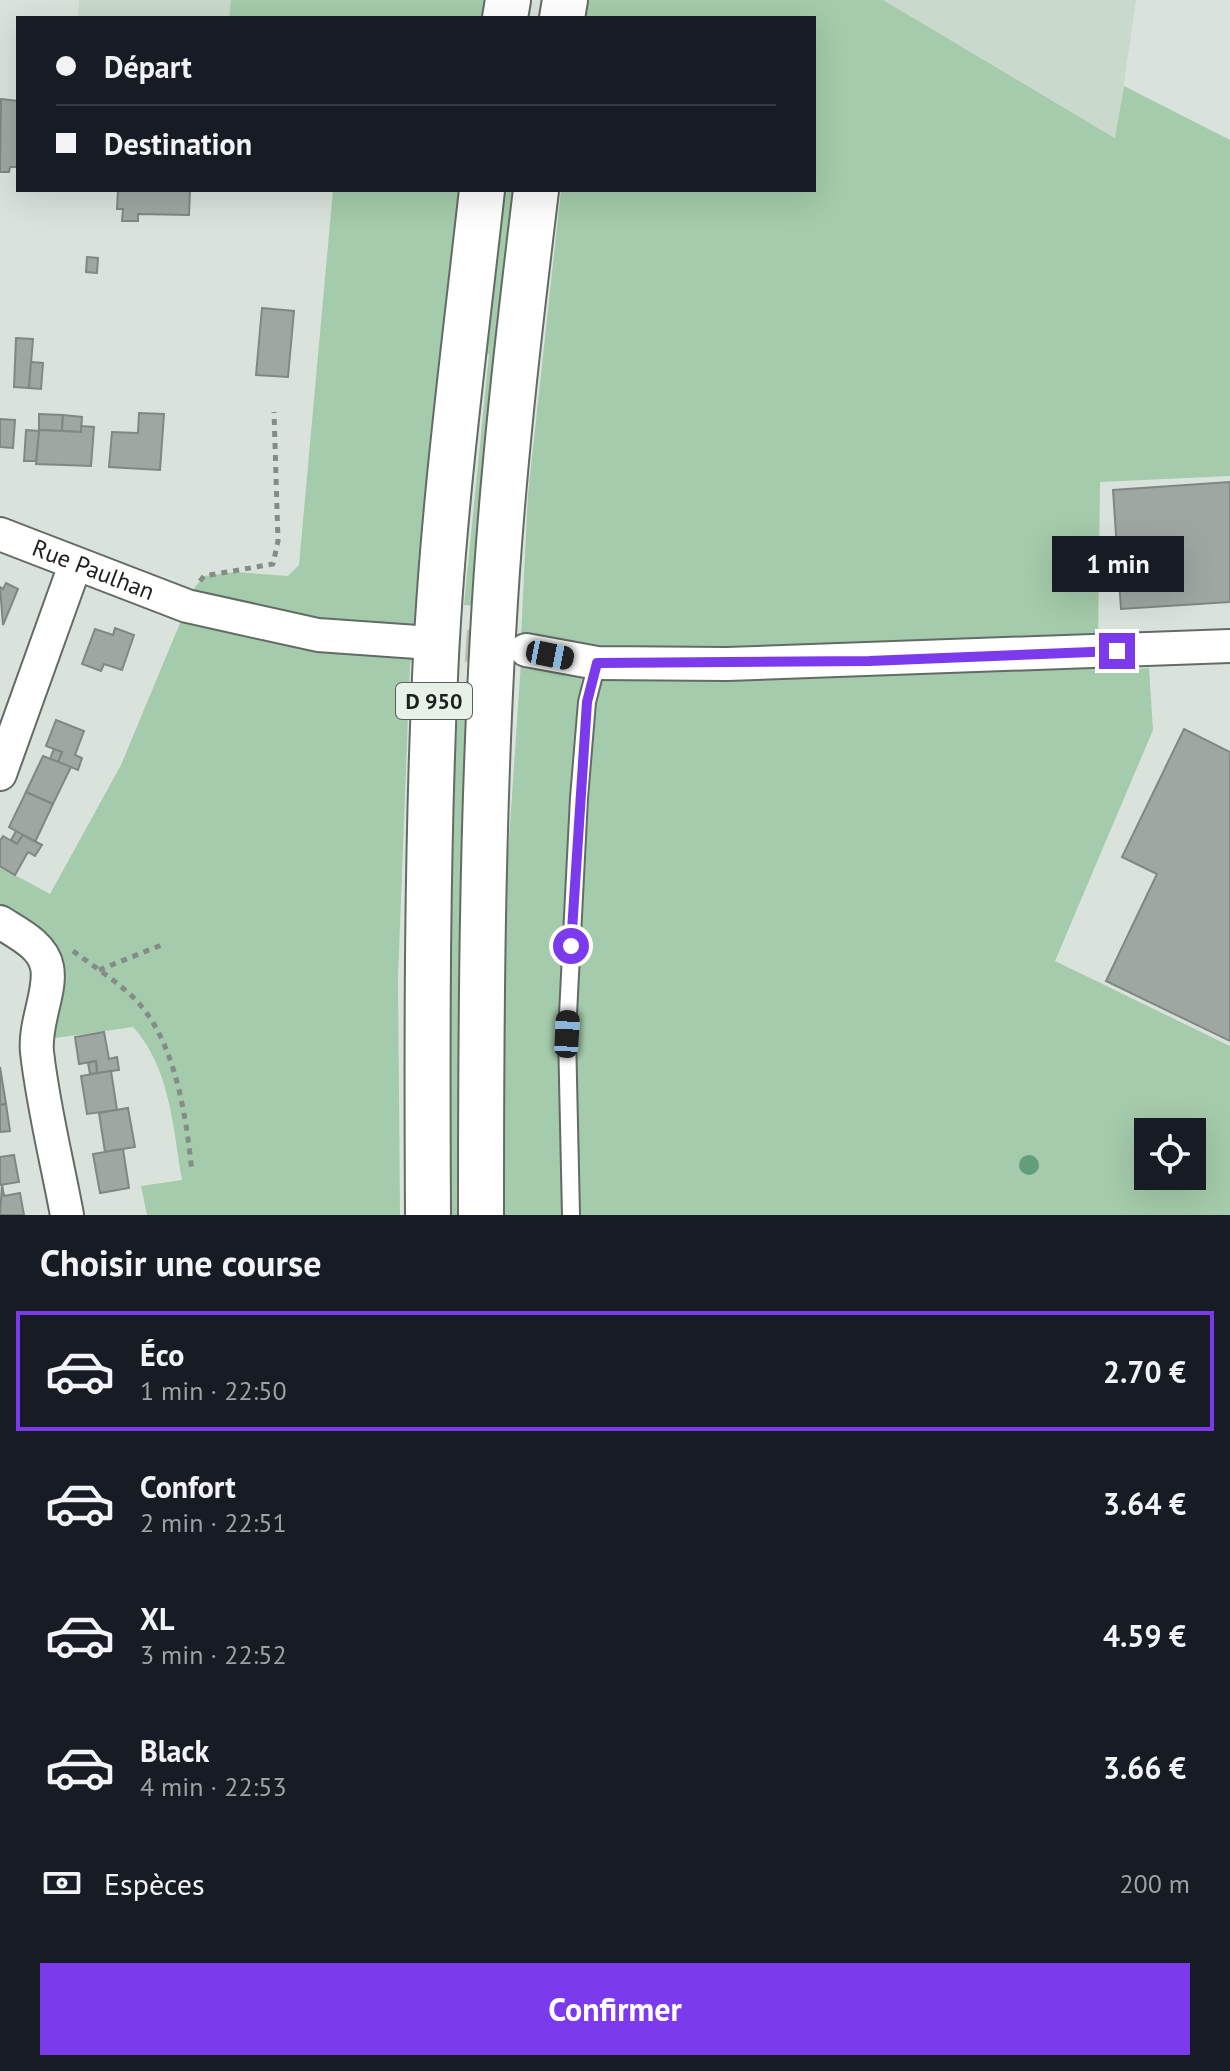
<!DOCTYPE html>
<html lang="fr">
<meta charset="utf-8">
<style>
:root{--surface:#171b24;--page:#242831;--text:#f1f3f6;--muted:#9ea1a6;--line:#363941;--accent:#7c3aed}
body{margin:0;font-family:"PT Sans",sans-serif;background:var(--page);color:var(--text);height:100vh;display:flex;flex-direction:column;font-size:30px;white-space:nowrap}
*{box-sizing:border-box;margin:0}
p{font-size:26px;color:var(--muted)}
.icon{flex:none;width:44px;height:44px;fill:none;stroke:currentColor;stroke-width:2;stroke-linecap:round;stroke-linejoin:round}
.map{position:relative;height:1215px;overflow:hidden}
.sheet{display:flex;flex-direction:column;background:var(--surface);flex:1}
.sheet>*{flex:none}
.guide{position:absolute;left:16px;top:16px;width:800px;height:176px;border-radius:0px;box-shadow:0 8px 32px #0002;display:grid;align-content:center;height:176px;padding:0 40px;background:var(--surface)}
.tools{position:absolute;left:1134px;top:1118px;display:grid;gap:16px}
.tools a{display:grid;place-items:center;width:72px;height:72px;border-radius:0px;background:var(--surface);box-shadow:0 8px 32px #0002;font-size:40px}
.end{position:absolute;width:36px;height:36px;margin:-18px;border:10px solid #7c3aed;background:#fff;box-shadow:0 0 0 4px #fff}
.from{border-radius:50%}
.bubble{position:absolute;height:56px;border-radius:0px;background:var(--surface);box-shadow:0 8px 32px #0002;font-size:26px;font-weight:800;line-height:56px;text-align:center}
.car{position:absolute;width:24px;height:48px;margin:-24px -12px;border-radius:10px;box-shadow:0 0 6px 2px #0007;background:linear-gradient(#222 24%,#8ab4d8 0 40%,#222 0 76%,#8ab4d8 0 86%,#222 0)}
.guide b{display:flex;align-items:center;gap:28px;height:76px;font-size:30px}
.guide b+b{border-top:2px solid var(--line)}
.guide i{width:20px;height:20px;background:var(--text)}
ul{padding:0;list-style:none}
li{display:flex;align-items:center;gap:24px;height:120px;margin:0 16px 12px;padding:0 24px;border:4px solid transparent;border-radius:0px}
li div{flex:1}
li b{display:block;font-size:30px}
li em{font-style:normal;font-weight:800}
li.on{border-color:var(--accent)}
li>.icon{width:72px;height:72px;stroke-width:1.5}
h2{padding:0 40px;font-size:36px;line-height:96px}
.pay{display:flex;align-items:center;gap:20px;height:88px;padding:0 40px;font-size:30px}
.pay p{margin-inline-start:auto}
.cta{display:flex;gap:16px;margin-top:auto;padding:16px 40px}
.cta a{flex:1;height:92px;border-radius:0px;background:var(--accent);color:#fff;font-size:32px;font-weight:800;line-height:92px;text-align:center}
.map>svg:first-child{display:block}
.built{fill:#c9d9cb}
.green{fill:#a4cbab;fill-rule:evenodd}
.building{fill:#9ea8a0;stroke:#7f8881;stroke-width:2}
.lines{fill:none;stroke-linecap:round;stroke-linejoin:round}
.minor-tunnel{stroke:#b4bcb5;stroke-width:32;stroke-dasharray:32 16;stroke-linecap:butt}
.service-casing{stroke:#636b64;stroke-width:20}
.minor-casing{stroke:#636b64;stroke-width:36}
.trunk-casing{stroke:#636b64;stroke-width:48}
.path{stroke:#858b86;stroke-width:5;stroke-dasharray:6 6;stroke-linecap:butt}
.service{stroke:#fff;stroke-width:16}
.minor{stroke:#fff;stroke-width:32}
.trunk{stroke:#fff;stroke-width:44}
.tree{fill:#629e7a}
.route{stroke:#7c3aed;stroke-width:10}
.labels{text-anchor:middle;stroke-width:8;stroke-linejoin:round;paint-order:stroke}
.shield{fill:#e7f1e8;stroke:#595f5a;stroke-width:2}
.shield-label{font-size:22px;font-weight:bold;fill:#1c201d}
.street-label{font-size:24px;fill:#1c201d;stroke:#e7f1e8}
</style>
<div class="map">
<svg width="1230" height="1215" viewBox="0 0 1230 1215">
<rect width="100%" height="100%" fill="#dae3db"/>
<g class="built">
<polygon points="79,0 231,0 229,18 78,18"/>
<polygon points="883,0 1136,0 1116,138"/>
</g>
<g class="green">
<polygon points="231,0 485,0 483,18 229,18"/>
<polygon points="589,0 883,0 1115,138 1124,86 1230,140 1230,476 1100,482 1098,647 613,651 521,637 528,494 561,190 814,190 814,18 586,18"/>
<path d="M 333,190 L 461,190 L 417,642 L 410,665 L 398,978 L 400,1215 L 147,1215 L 141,1186 L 182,1180 C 173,1128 170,1067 133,1027 L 48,1039 L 65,980 L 59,958 L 0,910 L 0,867 L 50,894 L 121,765 L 195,587 L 204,576 L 236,572 L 288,576 L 299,565 Z"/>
<polygon points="499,190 519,190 481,606 464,605 489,354 477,356"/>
<path d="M 521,662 L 582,677 C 562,855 560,1036 563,1215 L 503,1215 L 503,929 Z"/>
<path d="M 1098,663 L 1098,672 L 1149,668 L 1153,730 L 1055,961 L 1230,1046 L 1230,1215 L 580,1215 L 575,1054 L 592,701 L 602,681 L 616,671 ZM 1148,1132 L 1192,1132 L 1192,1176 L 1148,1176 Z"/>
<path d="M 460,685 L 475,686 L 461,1215 L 447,1215 C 449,1039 446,861 460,685 Z"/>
</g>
<g class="building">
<polygon points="1,99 18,101 18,167 10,167 9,172 0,172"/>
<polygon points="118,190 190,190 189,215 138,214 138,221 122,221 123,209 117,209"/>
<polygon points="87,257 98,258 97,273 86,272"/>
<polygon points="262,308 294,311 288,377 256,375"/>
<polygon points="16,338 33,339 29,388 14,387"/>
<polygon points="31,362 43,363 41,389 29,388"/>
<polygon points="139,413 164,414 160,470 109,467 112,432 138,433"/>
<polygon points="39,414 63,415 62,431 39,430"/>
<polygon points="63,415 82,417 81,432 62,431"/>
<polygon points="0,419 15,420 13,448 0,447"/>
<polygon points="81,426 94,427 91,466 36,464 39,430 81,432"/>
<polygon points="26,430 39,431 36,461 24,461"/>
<polygon points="1230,482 1230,602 1121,609 1113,490"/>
<polygon points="6,583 18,589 3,625 0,587 3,589"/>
<polygon points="115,628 134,635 122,670 104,664 101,671 82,664 95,629 113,635"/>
<polygon points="56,720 84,731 75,755 82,758 78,770 58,762 62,752 46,746"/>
<polygon points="1184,729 1230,752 1230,1041 1106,981 1157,874 1122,857"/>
<polygon points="54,749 62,752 58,762 50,759"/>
<polygon points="43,756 71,767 53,804 26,792"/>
<polygon points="26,792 53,804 35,842 9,827"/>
<polygon points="16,831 23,835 17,844 11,840"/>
<polygon points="23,835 42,845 35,856 28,852 15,875 0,866 0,841 3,836 17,844"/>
<polygon points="104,1032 109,1059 117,1057 119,1070 97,1073 96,1061 79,1064 75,1037"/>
<polygon points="96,1061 97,1073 90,1074 88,1063"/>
<polygon points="0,1067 6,1104 0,1105"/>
<polygon points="111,1071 117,1110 87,1114 81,1076"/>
<polygon points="6,1104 10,1131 0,1132 0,1105"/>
<polygon points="128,1108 135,1147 105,1152 99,1113"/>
<polygon points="123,1149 129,1188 100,1193 93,1154"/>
<polygon points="14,1155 19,1182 0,1185 0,1157"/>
<polygon points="2,1184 4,1196 20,1193 24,1215 0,1215"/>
</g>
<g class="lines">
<polyline class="minor-tunnel" points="418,642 515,649"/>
<g class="service-casing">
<polyline id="service" points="571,1215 567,1034 579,798 587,702 597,663"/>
</g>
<g class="minor-casing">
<g id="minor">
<path id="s1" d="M 0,534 L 187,606 L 318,635 L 417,642"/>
<polyline points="526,650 597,663 727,664 1230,646"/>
<polyline points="0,774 75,565"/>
<path d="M 0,922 C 17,933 43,945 47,967 C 52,990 34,1023 37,1052 C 43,1106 57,1161 67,1215"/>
</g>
</g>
<g class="trunk-casing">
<g id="trunk">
<polyline points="505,18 508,0"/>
<polyline points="562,18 565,0"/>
<path d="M 428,1215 C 427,1036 427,856 435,677 C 442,515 464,352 482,190"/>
<path d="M 481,1215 C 481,1022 482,828 493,635 C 501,486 518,338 536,190"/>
</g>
</g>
<g class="path">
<polyline points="200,581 204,576 273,564 278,541 274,412"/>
<path d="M 73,951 C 93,966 115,980 133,997 C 175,1038 186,1115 192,1172"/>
<polyline points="99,970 164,944"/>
</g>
<use href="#service" class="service"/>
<use href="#minor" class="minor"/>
<use href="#trunk" class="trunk"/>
</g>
<circle class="tree" cx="1029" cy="1165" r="10"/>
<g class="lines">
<polyline class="route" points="571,946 587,702 597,663 869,661 1117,651"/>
</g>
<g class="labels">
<rect class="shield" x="396" y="683" width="76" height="36" rx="6"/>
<g class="shield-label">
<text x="434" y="709">D 950</text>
</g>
<g class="street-label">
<text dy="8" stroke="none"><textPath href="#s1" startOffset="100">Rue Paulhan</textPath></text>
</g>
</g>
</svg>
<div class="tools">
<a><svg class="icon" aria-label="locate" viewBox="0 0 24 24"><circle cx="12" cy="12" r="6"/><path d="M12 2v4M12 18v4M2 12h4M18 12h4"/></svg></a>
</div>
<i class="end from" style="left:571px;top:946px"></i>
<i class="end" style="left:1117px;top:651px"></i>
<div class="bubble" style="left:1052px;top:536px;width:132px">1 min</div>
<i class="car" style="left:550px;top:655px;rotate:101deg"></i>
<i class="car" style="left:567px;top:1034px;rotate:3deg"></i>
<div class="guide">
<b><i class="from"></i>Départ</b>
<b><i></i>Destination</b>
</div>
</div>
<section class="sheet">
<h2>Choisir une course</h2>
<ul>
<li class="on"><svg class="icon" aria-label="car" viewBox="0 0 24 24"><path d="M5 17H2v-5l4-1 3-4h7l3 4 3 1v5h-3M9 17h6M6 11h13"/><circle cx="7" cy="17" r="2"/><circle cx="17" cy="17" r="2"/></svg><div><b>Éco</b><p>1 min · 22:50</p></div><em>2.70 €</em></li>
<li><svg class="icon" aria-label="car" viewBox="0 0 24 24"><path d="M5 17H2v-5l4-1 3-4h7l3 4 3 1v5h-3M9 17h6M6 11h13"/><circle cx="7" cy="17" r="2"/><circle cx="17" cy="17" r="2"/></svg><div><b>Confort</b><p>2 min · 22:51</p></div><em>3.64 €</em></li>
<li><svg class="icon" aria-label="car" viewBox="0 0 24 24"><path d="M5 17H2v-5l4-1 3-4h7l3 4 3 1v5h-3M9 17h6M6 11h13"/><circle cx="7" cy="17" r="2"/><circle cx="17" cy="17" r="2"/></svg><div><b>XL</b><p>3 min · 22:52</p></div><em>4.59 €</em></li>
<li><svg class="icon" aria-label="car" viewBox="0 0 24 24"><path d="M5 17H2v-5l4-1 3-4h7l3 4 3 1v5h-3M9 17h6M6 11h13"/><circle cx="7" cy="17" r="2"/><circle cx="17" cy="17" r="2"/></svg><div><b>Black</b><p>4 min · 22:53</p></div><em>3.66 €</em></li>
</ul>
<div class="pay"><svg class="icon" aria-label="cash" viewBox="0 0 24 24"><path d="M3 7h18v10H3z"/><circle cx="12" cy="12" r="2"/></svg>Espèces<p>200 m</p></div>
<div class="cta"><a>Confirmer</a></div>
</section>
